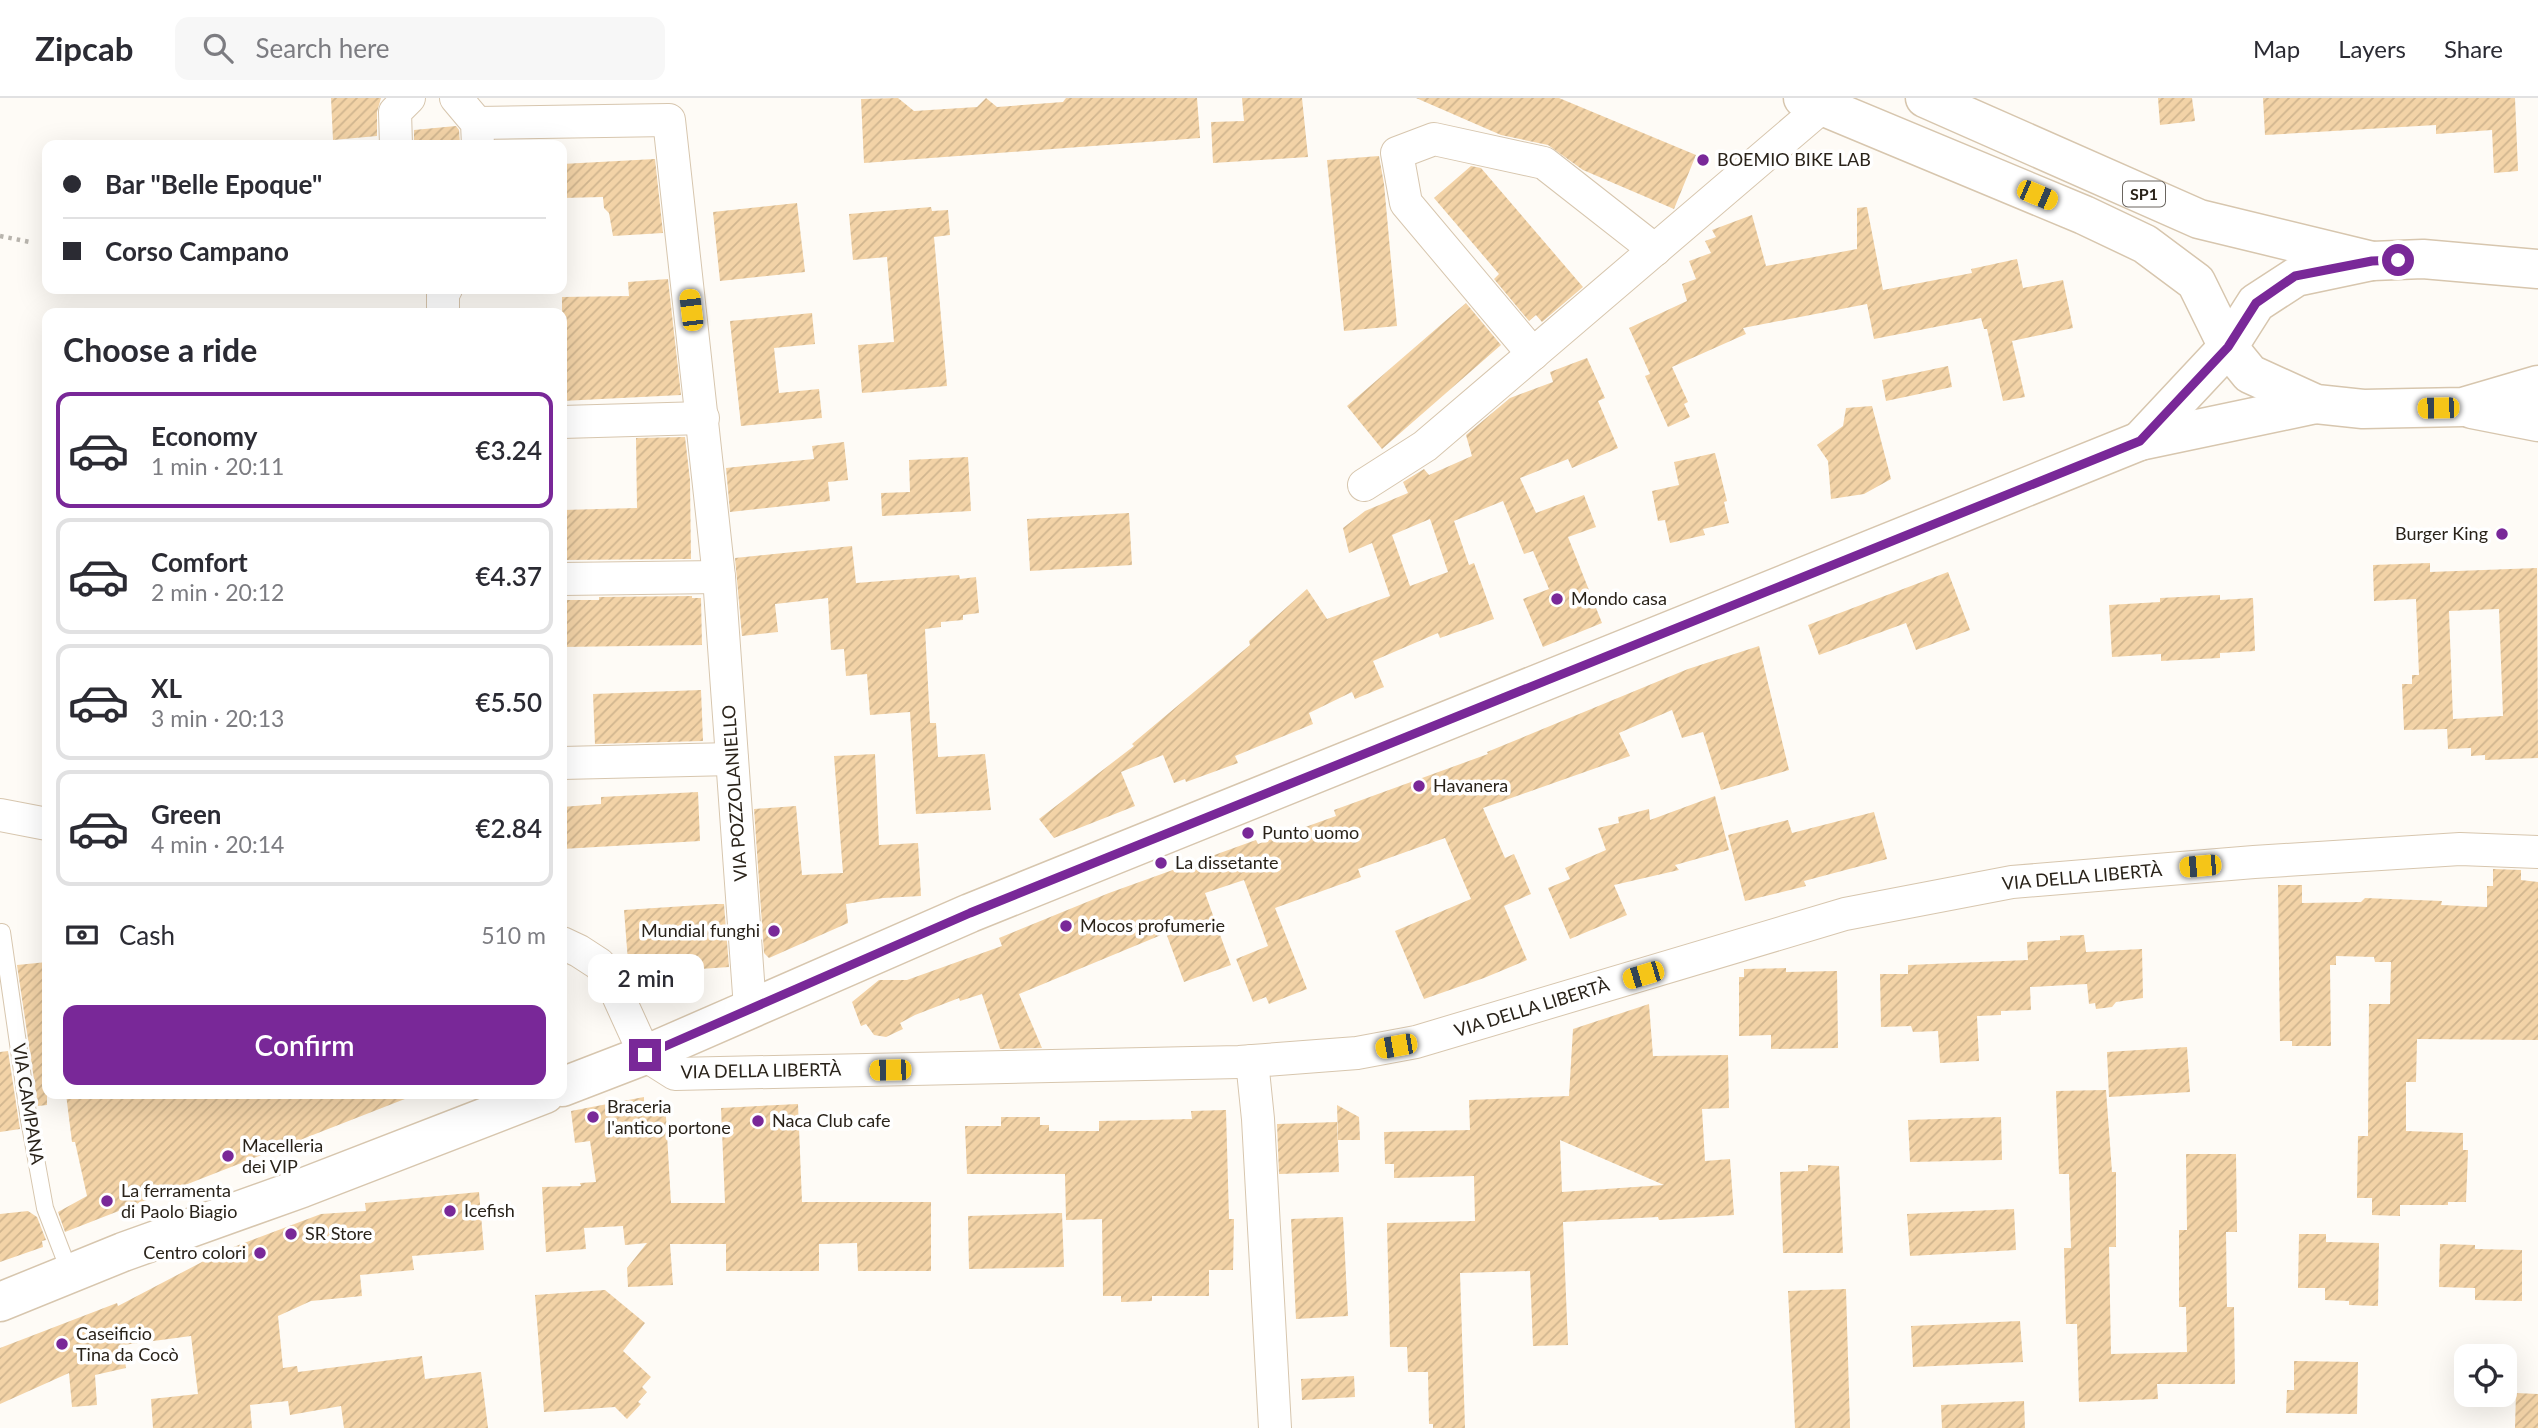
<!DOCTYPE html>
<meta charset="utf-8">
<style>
:root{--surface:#fff;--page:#f7f7f7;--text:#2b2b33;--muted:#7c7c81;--line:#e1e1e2;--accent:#792898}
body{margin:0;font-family:Lato,sans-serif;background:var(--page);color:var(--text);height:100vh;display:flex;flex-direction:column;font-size:26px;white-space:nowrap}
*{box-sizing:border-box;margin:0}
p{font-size:23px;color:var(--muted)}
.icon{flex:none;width:38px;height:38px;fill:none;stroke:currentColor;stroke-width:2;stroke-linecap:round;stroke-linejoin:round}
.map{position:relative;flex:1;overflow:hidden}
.details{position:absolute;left:42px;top:210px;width:525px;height:791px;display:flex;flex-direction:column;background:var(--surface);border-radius:14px;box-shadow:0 7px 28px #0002}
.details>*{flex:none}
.hud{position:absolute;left:42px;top:42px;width:525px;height:154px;border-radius:14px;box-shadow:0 7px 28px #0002;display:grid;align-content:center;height:154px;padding:0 21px;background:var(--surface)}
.tools{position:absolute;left:2454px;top:1246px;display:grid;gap:14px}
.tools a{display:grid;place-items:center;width:63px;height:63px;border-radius:14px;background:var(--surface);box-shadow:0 7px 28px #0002;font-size:35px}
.end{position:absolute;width:32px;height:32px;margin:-16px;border:9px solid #792898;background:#fff;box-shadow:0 0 0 4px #fff}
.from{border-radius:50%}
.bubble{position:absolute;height:49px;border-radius:14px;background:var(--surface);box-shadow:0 7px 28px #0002;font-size:23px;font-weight:600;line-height:49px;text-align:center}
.car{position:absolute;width:21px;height:42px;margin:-21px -10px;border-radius:9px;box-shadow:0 0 5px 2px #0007;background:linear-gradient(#f5c518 24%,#345 0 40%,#f5c518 0 76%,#345 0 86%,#f5c518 0)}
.hud b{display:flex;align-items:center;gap:24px;height:66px;font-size:26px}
.hud b+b{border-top:2px solid var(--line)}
.hud i{width:18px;height:18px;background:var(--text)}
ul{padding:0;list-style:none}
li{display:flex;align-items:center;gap:21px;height:116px;margin:0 14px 10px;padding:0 7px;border:4px solid var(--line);border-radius:14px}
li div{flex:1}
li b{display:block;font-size:26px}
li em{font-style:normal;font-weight:600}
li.selected{border-color:var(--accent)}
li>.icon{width:63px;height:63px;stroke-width:1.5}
h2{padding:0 21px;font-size:32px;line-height:84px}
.pay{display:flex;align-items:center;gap:18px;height:77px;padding:0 21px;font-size:26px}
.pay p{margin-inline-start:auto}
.action{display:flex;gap:14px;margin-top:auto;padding:14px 21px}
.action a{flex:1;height:80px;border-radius:14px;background:var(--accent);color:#fff;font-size:28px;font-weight:600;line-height:80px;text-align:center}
header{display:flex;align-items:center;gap:42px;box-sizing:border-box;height:98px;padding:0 35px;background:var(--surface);border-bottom:2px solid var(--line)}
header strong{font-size:33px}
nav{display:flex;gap:38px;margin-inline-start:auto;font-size:24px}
.search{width:490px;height:63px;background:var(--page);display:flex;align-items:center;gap:18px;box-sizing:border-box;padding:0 24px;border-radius:14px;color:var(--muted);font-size:26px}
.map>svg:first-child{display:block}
.building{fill:url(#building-hatch);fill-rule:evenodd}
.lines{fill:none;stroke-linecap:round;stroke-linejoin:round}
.lane-casing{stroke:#d7c6ae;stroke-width:18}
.street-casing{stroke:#d7c6ae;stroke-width:34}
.secondary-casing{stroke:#d7c6ae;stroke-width:41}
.primary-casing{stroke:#d7c6ae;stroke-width:41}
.path{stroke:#b8b4ad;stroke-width:4.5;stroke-dasharray:3.5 5;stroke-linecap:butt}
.lane{stroke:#fff;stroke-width:16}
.street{stroke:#fff;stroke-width:32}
.secondary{stroke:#fff;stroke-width:38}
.primary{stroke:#fff;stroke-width:38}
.route{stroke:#792898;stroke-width:9}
.poi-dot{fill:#792898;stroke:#fff;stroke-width:2.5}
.labels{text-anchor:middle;stroke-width:7;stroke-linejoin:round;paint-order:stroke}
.shield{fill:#fff;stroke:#6a655f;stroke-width:2}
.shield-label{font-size:16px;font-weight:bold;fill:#2a231a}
.poi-label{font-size:18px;fill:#2a231a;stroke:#fff;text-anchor:start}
.street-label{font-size:18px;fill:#2a231a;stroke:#fff}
</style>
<header>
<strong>Zipcab</strong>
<div class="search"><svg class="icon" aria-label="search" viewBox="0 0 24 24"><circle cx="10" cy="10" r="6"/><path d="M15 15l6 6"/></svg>Search here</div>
<nav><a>Map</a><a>Layers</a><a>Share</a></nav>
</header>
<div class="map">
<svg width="2538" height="1330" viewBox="0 0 2538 1330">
<defs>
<pattern id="building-hatch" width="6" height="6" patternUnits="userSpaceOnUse" patternTransform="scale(1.75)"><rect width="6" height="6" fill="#f3d3a7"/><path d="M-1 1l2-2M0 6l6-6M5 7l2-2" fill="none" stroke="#d0b58f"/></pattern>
</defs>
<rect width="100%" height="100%" fill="#fefbf6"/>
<g class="building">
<polygon points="331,0 381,0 377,14 377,38 333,42"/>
<polygon points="898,0 914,13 977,9 986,0 997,9 1063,4 1066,0 1197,0 1200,40 864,65 861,1"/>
<polygon points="1242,0 1302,0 1308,59 1213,65 1211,24 1244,23"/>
<polygon points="1416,0 1559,0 1696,57 1674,111 1583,72 1548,47 1501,37"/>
<polygon points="2158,0 2192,0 2195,23 2160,27"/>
<polygon points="2263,0 2515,0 2518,73 2494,75 2492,32 2436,36 2436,27 2265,37"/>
<polygon points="456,28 459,32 460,47 414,47 414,32"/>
<polygon points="1379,58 1384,86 1397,228 1344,233 1327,62"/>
<polygon points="655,61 663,135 613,138 609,115 604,110 603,99 562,100 562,66"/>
<polygon points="1471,68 1481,70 1583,189 1542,224 1536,217 1529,223 1494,181 1499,176 1434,100"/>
<polygon points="797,105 805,174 720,183 713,114"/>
<polygon points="931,109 932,113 948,112 950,137 934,139 947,288 862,295 858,247 894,244 887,159 853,162 849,116"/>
<polygon points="1867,109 1883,192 1972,175 1971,171 2017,161 2023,190 2063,182 2073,230 2012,243 2025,299 2003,303 1987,231 1984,231 1981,220 1874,241 1867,206 1743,230 1746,236 1672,269 1688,304 1684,306 1690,319 1668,329 1645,278 1650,276 1629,230 1687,203 1682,186 1696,181 1689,163 1711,155 1705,143 1716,139 1712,132 1752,117 1766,168 1857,151 1857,110"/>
<polygon points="668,181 681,297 562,303 562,199 629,198 628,184"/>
<polygon points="1466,205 1501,247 1382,351 1347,308"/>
<polygon points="812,215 815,246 774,250 779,295 819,291 822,320 741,328 730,223"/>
<path d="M 1587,260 L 1605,300 L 1598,303 L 1618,350 L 1572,370 L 1568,361 L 1520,380 L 1536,415 L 1584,397 L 1596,429 L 1568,439 L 1602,525 L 1543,549 L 1523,501 L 1549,491 L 1533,453 L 1524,456 L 1503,403 L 1454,423 L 1469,467 L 1474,465 L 1494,521 L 1440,540 L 1438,535 L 1373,563 L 1384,589 L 1355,601 L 1352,594 L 1309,615 L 1313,626 L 1235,658 L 1238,665 L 1186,684 L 1185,681 L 1174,685 L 1163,657 L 1121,674 L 1135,708 L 1054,740 L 1039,721 L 1134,648 L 1132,646 L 1250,547 L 1249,543 L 1307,491 L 1327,521 L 1390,498 L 1372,445 L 1349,455 L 1343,430 L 1365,413 L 1408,395 L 1403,384 L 1424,371 L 1429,377 L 1472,358 L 1466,337 L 1510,300 L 1553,284 L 1550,274 ZM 1430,421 L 1448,474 L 1410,488 L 1392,437 Z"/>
<polygon points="1948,268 1952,289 1886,303 1882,282"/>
<polygon points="1872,308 1891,381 1864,396 1831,401 1828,363 1817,347 1843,328 1846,310"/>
<polygon points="685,339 690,382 691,461 562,462 562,412 637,410 636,340"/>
<polygon points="844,344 848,382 828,384 830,403 730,414 726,370 814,361 812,348"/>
<polygon points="1715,355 1727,403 1724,404 1729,425 1703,431 1705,437 1670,445 1665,422 1658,423 1652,393 1679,387 1674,364"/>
<polygon points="968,359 971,413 882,418 881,395 910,394 909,362"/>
<polygon points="1129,415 1132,467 1030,473 1027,421"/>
<polygon points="852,448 856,485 959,477 960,481 976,479 979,515 963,517 963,522 941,524 941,529 925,531 930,625 936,625 938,659 985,656 991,712 916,716 910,614 870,617 867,576 846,578 844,551 831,552 828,500 775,506 778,534 742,538 735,460"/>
<path d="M 2430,465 L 2430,474 L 2537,470 L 2538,660 L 2485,662 L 2485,657 L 2471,658 L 2471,650 L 2448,651 L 2447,631 L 2404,632 L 2402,586 L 2412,586 L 2412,577 L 2419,577 L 2416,501 L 2374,503 L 2373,467 ZM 2499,511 L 2503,618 L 2453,621 L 2449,513 Z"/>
<polygon points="1948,474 1970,532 1916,552 1906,525 1819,557 1808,527"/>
<polygon points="2220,497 2220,502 2253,500 2255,553 2220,555 2220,560 2161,563 2161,556 2112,559 2109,507 2160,504 2160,500"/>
<polygon points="692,498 692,500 701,500 702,547 562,549 562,502 599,502 599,499"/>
<polygon points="1759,548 1789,672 1721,692 1703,634 1682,640 1672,612 1619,635 1630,658 1483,710 1505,760 1514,756 1531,796 1504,808 1527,862 1484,880 1424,901 1395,833 1471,801 1445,740 1358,771 1361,779 1275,810 1307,891 1269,906 1266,899 1253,904 1236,861 1268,848 1244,782 1205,795 1231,867 1184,884 1166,835 1019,896 1042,950 1000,951 982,896 960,903 959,900 915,917 900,925 903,931 886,939 874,937 866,926 861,928 852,904 879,882 907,882 1002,848 999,840 1109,795 1256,742 1258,746 1336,718 1334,712 1488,656 1487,654 1688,571"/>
<polygon points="701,592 703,643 595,646 593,596"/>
<polygon points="875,656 879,747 918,745 921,798 883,800 846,806 848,825 769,860 764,855 754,711 796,708 802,777 843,775 834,658"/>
<polygon points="698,694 700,743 562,751 562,709 601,706 601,699"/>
<polygon points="1715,698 1729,752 1675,767 1679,772 1614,787 1627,817 1570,841 1548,790 1570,781 1565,770 1606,752 1598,730 1619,725 1618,719 1649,711 1650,722"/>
<polygon points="1874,714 1887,761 1804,783 1806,788 1745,803 1728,737 1788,722 1792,735"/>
<polygon points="2493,771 2521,772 2521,782 2538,784 2538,942 2417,941 2416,984 2406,984 2406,1033 2463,1035 2463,1052 2468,1052 2466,1104 2448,1104 2448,1107 2400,1107 2400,1118 2372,1117 2372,1100 2357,1100 2358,1038 2368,1038 2369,906 2390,906 2391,864 2375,864 2374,859 2336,858 2336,867 2330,867 2331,948 2292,948 2292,943 2280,943 2278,787 2302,787 2302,805 2361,804 2365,800 2442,803 2441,807 2487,809 2487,788 2493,788"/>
<polygon points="716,806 724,806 729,869 629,876 624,812"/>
<polygon points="2084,837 2086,854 2142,851 2143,900 2116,904 2112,909 2096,911 2095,905 2089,906 2087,886 2030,889 2031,912 2001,913 2001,917 1977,918 1979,963 1940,965 1938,933 1913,934 1911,928 1881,929 1880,876 1908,876 1908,867 2028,862 2027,844 2060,842 2060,838"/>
<polygon points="47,864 47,1007 38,1008 17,867"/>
<polygon points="1786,870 1786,874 1837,873 1838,950 1771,951 1771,937 1739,938 1739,879 1744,879 1744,871"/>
<path d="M 1649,906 L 1653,958 L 1728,957 L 1729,1010 L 1702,1011 L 1705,1063 L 1730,1061 L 1734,1117 L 1659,1122 L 1658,1119 L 1563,1124 L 1568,1247 L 1533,1248 L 1530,1173 L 1460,1175 L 1465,1330 L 1433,1330 L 1433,1326 L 1429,1326 L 1428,1274 L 1408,1274 L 1407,1249 L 1390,1249 L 1387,1125 L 1475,1123 L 1474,1078 L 1394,1080 L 1394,1066 L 1385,1066 L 1384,1034 L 1470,1032 L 1469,1002 L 1569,998 L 1573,931 ZM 1560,1042 L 1664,1087 L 1562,1094 Z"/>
<polygon points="2187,949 2190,994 2109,999 2107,954"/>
<polygon points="8,953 20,1031 0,1034 0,954"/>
<polygon points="2106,992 2112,1074 2116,1074 2116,1149 2109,1149 2111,1256 2187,1254 2186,1209 2179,1209 2179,1132 2187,1132 2186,1056 2236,1056 2237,1134 2226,1134 2227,1209 2234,1209 2235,1286 2157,1286 2158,1301 2079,1304 2077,1226 2066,1226 2064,1150 2071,1150 2069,1076 2059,1076 2056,993"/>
<polygon points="66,996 415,996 415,997 65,1134 58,1114 87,1098 75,1044 72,1044"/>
<polygon points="644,999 644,1004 665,1002 671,1105 725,1105 721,1010 798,1006 802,1104 931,1104 931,1173 858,1173 857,1145 819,1146 819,1173 726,1173 726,1146 670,1146 673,1187 628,1189 627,1170 647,1145 625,1147 623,1128 584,1130 586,1151 546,1154 542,1089 581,1088 580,1085 596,1084 590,1043 575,1045 571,1013"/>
<polygon points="1337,1007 1359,1019 1360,1042 1338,1042"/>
<polygon points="1226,1012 1229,1121 1234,1121 1233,1172 1209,1172 1209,1198 1152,1198 1152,1203 1121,1204 1121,1198 1103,1198 1102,1121 1066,1122 1065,1076 967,1076 965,1028 1001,1028 1001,1019 1040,1019 1040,1027 1049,1027 1049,1033 1099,1033 1099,1023 1192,1021 1191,1013"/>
<polygon points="2001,1019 2002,1062 1910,1064 1908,1022"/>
<polygon points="1337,1024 1339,1074 1279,1076 1277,1026"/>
<polygon points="1808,1067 1839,1068 1843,1155 1783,1155 1780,1074 1808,1073"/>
<polygon points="479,1094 484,1152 412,1158 414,1172 360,1177 362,1198 311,1203 278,1218 283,1270 297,1268 298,1274 422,1258 425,1281 481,1274 488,1330 344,1330 341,1308 290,1317 288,1303 250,1307 252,1330 153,1330 151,1301 198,1296 191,1238 123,1247 126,1270 95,1277 97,1307 72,1309 69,1275 0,1306 0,1250 117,1205 118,1208 223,1153 321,1116 366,1113 365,1105"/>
<polygon points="2014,1111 2016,1152 1910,1158 1907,1116"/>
<polygon points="28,1113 37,1119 46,1142 42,1143 43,1149 0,1164 0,1116"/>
<polygon points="1062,1115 1064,1169 969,1171 968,1118"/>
<polygon points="1343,1119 1348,1218 1296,1221 1291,1121"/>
<polygon points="2299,1136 2326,1136 2326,1144 2379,1145 2378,1208 2349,1207 2349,1203 2325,1202 2325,1190 2298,1190"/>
<polygon points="2440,1146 2475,1147 2475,1151 2522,1152 2522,1203 2475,1202 2475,1190 2439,1189"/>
<polygon points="1846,1191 1850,1330 1795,1330 1788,1193"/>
<polygon points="605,1192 645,1225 623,1253 651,1279 642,1289 647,1294 638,1304 641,1306 627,1321 615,1309 544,1314 535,1197"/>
<polygon points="2020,1223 2023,1264 1913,1269 1911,1228"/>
<polygon points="2294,1263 2358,1264 2357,1316 2286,1315 2287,1292 2294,1292"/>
<polygon points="1354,1278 1355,1299 1302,1302 1301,1281"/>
<polygon points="2516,1295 2538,1296 2538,1330 2515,1330"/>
<polygon points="2024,1303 2025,1330 1942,1330 1941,1307"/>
</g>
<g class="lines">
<g class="lane-casing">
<polyline id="lane" points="2,834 29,1022 45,1110 70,1175"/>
</g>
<g class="street-casing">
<g id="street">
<polyline points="456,0 477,25 478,47"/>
<polyline points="477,25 669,22 719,479 750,910"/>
<polyline points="396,47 395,14 409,0"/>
<polyline points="443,215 443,193 446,191"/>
<polyline points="1533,256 1406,105 1397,55 1434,41 1544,65 1655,152"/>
<polyline points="562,324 703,320"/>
<polyline points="1364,387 1425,348 1823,8"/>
<polyline points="562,481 719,479"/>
<polyline points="562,665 732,661"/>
<polyline points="0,717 47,726"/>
<polyline points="562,845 579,853 599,866 610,880 645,957 675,976 1239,964 1357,955 1416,944 1845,816 2012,784 2254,764 2460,751 2538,754"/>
<polyline points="1252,963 1258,1021 1275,1330"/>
</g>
</g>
<g class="secondary-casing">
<g id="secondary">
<polyline points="2140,343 2228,249"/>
<polyline points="562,989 645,957 970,815 2140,343 2316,306"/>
<polyline points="0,1204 123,1154 302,1090 545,996"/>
</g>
</g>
<g class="primary-casing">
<g id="primary">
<polyline points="1803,0 2084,117 2145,146 2196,184 2228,249 2250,276 2316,306 2363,311 2463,309 2538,287"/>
<polyline points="1925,0 2199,121 2372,163"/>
<polyline points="2228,249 2256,205 2296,179 2372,163 2423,161 2538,171"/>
<polyline points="2472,311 2538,324"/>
</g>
</g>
<polyline class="path" points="0,138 30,144"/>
<use href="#lane" class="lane"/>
<use href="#street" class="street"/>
<use href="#secondary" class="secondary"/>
<use href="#primary" class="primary"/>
</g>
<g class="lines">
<polyline class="route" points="645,957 970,815 2140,343 2228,249 2256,205 2295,178 2372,163 2398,162"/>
</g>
<g class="poi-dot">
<circle cx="1703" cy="62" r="7"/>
<circle cx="2502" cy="436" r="7"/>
<circle cx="1557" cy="501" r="7"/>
<circle cx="1419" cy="688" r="7"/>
<circle cx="1248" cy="735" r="7"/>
<circle cx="1161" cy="765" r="7"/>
<circle cx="1066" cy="828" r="7"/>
<circle cx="774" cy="833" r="7"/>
<circle cx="593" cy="1019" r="7"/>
<circle cx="758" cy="1023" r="7"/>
<circle cx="228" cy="1058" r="7"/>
<circle cx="107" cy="1103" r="7"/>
<circle cx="450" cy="1113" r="7"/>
<circle cx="291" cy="1136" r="7"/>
<circle cx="260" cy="1155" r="7"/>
<circle cx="62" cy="1246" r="7"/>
</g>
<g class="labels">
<rect class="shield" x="2123" y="83.5" width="42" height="25" rx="5"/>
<g class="shield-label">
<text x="2144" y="102">SP1</text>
</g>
<g class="poi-label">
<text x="1717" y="68">BOEMIO BIKE LAB</text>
<text x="2488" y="442" text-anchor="end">Burger King</text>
<text x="1571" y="507">Mondo casa</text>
<text x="1433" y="694">Havanera</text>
<text x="1262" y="741">Punto uomo</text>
<text x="1175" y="771">La dissetante</text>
<text x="1080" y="834">Mocos profumerie</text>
<text x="760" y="839" text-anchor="end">Mundial funghi</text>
<text x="607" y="1015">Braceria<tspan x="607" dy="21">l'antico portone</tspan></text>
<text x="772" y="1029">Naca Club cafe</text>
<text x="242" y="1054">Macelleria<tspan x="242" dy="21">dei VIP</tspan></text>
<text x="121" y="1099">La ferramenta<tspan x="121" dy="21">di Paolo Biagio</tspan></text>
<text x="464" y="1119">Icefish</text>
<text x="305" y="1142">SR Store</text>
<text x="246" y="1161" text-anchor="end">Centro colori</text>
<text x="76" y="1242">Caseificio<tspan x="76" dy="21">Tina da Cocò</tspan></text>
</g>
<g class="street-label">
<text transform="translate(735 695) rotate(-94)" y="6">VIA POZZOLANIELLO</text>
<text transform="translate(2082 779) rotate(-5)" y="6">VIA DELLA LIBERTÀ</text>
<text transform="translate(1532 910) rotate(-17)" y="6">VIA DELLA LIBERTÀ</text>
<text transform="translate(761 973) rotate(-1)" y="6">VIA DELLA LIBERTÀ</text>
<text transform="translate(28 1006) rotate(81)" y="6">VIA CAMPANA</text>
</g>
</g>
</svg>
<div class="tools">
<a><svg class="icon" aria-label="locate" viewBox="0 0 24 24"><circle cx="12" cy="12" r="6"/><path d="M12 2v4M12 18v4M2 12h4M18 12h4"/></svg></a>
</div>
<i class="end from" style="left:2398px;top:162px"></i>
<i class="end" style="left:645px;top:957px"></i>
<div class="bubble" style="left:588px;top:856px;width:116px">2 min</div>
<i class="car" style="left:2037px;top:97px;rotate:113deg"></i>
<i class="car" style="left:691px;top:212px;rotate:353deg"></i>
<i class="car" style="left:2438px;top:310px;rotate:269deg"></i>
<i class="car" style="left:2200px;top:768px;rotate:265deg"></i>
<i class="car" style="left:1643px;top:877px;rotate:253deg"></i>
<i class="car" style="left:1396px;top:948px;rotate:260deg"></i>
<i class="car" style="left:890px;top:972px;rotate:269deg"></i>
<div class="hud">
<b><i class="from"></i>Bar &quot;Belle Epoque&quot;</b>
<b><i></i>Corso Campano</b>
</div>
<section class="details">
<h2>Choose a ride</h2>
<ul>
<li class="selected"><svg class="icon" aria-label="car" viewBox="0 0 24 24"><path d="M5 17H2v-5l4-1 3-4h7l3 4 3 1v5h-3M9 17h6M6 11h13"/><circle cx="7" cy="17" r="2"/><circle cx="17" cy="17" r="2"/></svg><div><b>Economy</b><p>1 min · 20:11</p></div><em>€3.24</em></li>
<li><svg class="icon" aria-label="car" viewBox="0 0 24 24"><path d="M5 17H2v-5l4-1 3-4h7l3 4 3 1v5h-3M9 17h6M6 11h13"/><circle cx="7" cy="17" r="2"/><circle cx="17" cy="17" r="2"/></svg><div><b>Comfort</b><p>2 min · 20:12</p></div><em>€4.37</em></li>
<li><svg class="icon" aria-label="car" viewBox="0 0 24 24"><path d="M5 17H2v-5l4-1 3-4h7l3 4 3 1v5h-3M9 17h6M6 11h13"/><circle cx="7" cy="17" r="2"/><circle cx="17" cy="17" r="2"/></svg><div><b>XL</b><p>3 min · 20:13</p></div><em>€5.50</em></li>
<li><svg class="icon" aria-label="car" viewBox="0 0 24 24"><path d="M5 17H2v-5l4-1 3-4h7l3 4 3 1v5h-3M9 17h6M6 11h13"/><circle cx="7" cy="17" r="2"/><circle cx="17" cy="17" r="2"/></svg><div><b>Green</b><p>4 min · 20:14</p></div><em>€2.84</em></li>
</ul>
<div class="pay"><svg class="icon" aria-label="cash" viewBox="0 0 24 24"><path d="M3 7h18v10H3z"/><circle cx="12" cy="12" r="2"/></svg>Cash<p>510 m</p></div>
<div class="action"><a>Confirm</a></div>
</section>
</div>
